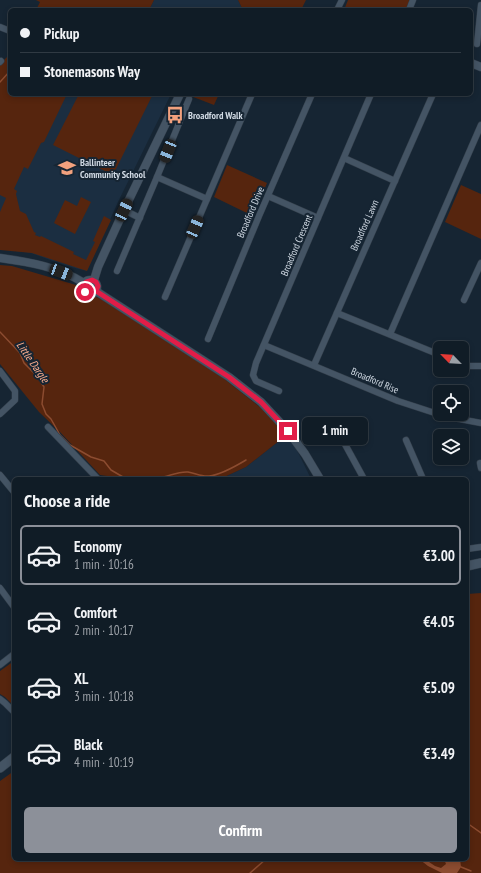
<!DOCTYPE html>
<meta charset="utf-8">
<style>
:root{--surface:#101c26;--page:#19252e;--text:#f1f3f6;--muted:#9ca1a7;--line:#303a43;--accent:#8c9099}
body{margin:0;font-family:"PT Sans Narrow",sans-serif;background:var(--page);color:var(--text);height:100vh;display:flex;flex-direction:column;font-size:15px;white-space:nowrap}
*{box-sizing:border-box;margin:0}
p{font-size:13px;color:var(--muted)}
.icon{flex:none;width:22px;height:22px;fill:none;stroke:currentColor;stroke-width:2;stroke-linecap:round;stroke-linejoin:round}
.map{position:relative;flex:1;overflow:hidden}
.side{position:absolute;left:12px;top:477px;width:457px;height:384px;display:flex;flex-direction:column;background:var(--surface);border-radius:6px;box-shadow:0 2px 6px #0003,0 0 0 1px var(--line)}
.side>*{flex:none}
.banner{position:absolute;left:8px;top:8px;width:465px;height:88px;border-radius:6px;box-shadow:0 2px 6px #0003,0 0 0 1px var(--line);display:grid;align-content:center;height:88px;padding:0 12px;background:var(--surface)}
.needle{width:26px;rotate:295deg}
.controls{position:absolute;left:433px;top:341px;display:grid;gap:8px}
.controls a{display:grid;place-items:center;width:36px;height:36px;border-radius:6px;background:var(--surface);box-shadow:0 2px 6px #0003,0 0 0 1px var(--line);font-size:20px}
.end{position:absolute;width:18px;height:18px;margin:-9px;border:5px solid #e11d48;background:#fff;box-shadow:0 0 0 2px #fff}
.from{border-radius:50%}
.bubble{position:absolute;height:28px;border-radius:6px;background:var(--surface);box-shadow:0 2px 6px #0003,0 0 0 1px var(--line);font-size:13px;font-weight:600;line-height:28px;text-align:center}
.car{position:absolute;width:12px;height:24px;margin:-12px -6px;border-radius:5px;box-shadow:0 0 3px 1px #0007;background:linear-gradient(#222 24%,#8ab4d8 0 40%,#222 0 76%,#8ab4d8 0 86%,#222 0)}
.banner b{display:flex;align-items:center;gap:14px;height:38px;font-size:15px}
.banner b+b{border-top:1px solid var(--line)}
.banner i{width:10px;height:10px;background:var(--text)}
ul{padding:0;list-style:none}
li{display:flex;align-items:center;gap:12px;height:60px;margin:0 8px 6px;padding:0 4px;border:2px solid transparent;border-radius:6px}
li div{flex:1}
li b{display:block;font-size:15px}
li em{font-style:normal;font-weight:600}
li.on{border-color:var(--accent)}
li>.icon{width:36px;height:36px;stroke-width:1.5}
h2{padding:0 12px;font-size:18px;line-height:48px}
.cta{display:flex;gap:8px;margin-top:auto;padding:8px 12px}
.cta a{flex:1;height:46px;border-radius:6px;background:var(--accent);color:#fff;font-size:16px;font-weight:600;line-height:46px;text-align:center}
.map>svg:first-child{display:block}
.built{fill:#1b2e41}
.green{fill:#56250e}
.water{fill:#8c4c30}
.lines{fill:none;stroke-linecap:round;stroke-linejoin:round}
.stream{stroke:#8c4c30;stroke-width:1.5}
.minor-casing{stroke:#333f4b;stroke-width:7}
.tertiary-casing{stroke:#333f4b;stroke-width:9}
.secondary-casing{stroke:#333f4b;stroke-width:10}
.minor{stroke:#445464;stroke-width:6}
.tertiary{stroke:#445464;stroke-width:8}
.secondary{stroke:#445464;stroke-width:9}
.route{stroke:#e11d48;stroke-width:5}
.labels{text-anchor:middle;stroke-width:4;stroke-linejoin:round;paint-order:stroke}
.poi-label{font-size:10px;font-weight:bold;fill:#d0d9e3;stroke:#162533;text-anchor:start}
.street-label{font-size:10px;fill:#d0d9e3;stroke:#162533}
.water-label{font-size:11px;font-style:italic;fill:#faad8d;stroke:#162533}
</style>
<div class="map">
<svg width="481" height="873" viewBox="0 0 481 873">
<rect width="100%" height="100%" fill="#162533"/>
<g class="built">
<polygon points="154,0 238,0 243,10 149,10"/>
<polygon points="0,89 10,94 171,94 118,202 87,271 67,266 31,253 0,249"/>
<polygon points="286,434 296,448 311,479 220,479 246,467 279,441"/>
</g>
<g class="green">
<polygon points="36,0 154,0 149,10 36,10 40,2"/>
<polygon points="238,0 306,0 301,10 243,10"/>
<polygon points="348,0 410,0 406,10 344,10"/>
<polygon points="10,54 10,94 67,94 44,142 41,143 28,169 24,167 14,189 17,191 16,194 20,211 26,214 34,232 36,233 35,235 40,237 41,236 74,252 73,254 86,260 95,242 93,241 104,216 111,220 87,271 32,253 0,250 0,212 6,198 0,195 0,64"/>
<polygon points="79,94 153,94 113,175 53,145"/>
<polygon points="189,94 219,94 214,105 188,95"/>
<polygon points="227,165 267,183 253,216 214,197"/>
<polygon points="461,185 481,194 481,239 445,222"/>
<polygon points="81,197 91,202 75,234 54,223 65,200 77,206"/>
<polygon points="0,265 12,266 76,285 81,293 86,297 96,297 108,302 222,377 261,408 286,434 279,441 246,467 220,479 114,479 107,476 100,475 60,432 39,412 0,364"/>
<polygon points="481,593 481,873 0,873 0,781 14,771 14,859 467,859 467,594"/>
<polygon points="14,661 14,706 5,697 0,694 0,671"/>
</g>
<polygon class="water" points="419,859 430,859 429,862 435,866 441,868 446,864 444,859 460,859 461,867 457,873 442,873 428,866"/>
<g class="lines">
<g class="stream">
<polyline points="0,82 10,71"/>
<polyline points="0,332 20,353 24,363 37,376 44,387 42,404 46,414 51,419 60,435 70,445 91,457 104,461 111,470 123,477 131,479"/>
<path d="M 131,479 C 140,477 149,480 158,478 C 168,477 178,471 188,472 C 195,473 202,477 209,476 C 221,475 236,466 246,460"/>
<polyline points="467,823 481,833"/>
<polyline points="461,867 471,871"/>
<polyline points="250,873 266,859"/>
</g>
<g class="minor-casing">
<g id="minor">
<polyline points="338,8 342,0"/>
<polyline points="409,10 413,0"/>
<polyline points="0,27 10,31"/>
<polyline points="477,44 481,5"/>
<polyline points="0,62 1,61"/>
<polyline points="344,158 395,181"/>
<polyline points="157,177 207,199"/>
<polyline points="268,196 318,218"/>
<polyline points="124,210 140,218"/>
<polyline points="117,271 157,177 189,99"/>
<polyline points="165,297 252,94"/>
<polyline points="464,300 481,263"/>
<polyline points="337,313 440,355"/>
<polyline points="390,334 481,125"/>
<polyline points="208,339 259,216 312,94"/>
<polyline points="264,345 398,401 444,416 481,423"/>
<polyline points="462,364 467,366 481,366"/>
<polyline points="314,365 433,94"/>
<polyline points="0,371 15,391 15,400 0,414"/>
<polyline points="279,391 256,381 253,375 256,363 371,94"/>
<polyline points="335,426 364,479"/>
<polyline points="48,427 98,479"/>
<polyline points="406,440 423,479"/>
<polyline points="480,463 481,468"/>
<polyline points="0,475 14,492"/>
<polyline points="467,549 481,547"/>
<polyline points="0,588 14,607"/>
<polyline points="0,665 14,654"/>
<polyline points="0,699 5,703 14,712"/>
</g>
</g>
<g class="tertiary-casing">
<g id="tertiary">
<polyline points="471,63 481,67"/>
<path d="M 0,258 C 29,262 59,267 84,283"/>
<circle cx="90" cy="287" r="7"/>
<polyline points="94,280 98,267 124,210 180,94"/>
<polyline points="96,291 229,377 261,402 288,431 305,454 320,479"/>
</g>
</g>
<g class="secondary-casing">
<g id="secondary">
<polyline points="467,566 481,563"/>
<polyline points="0,768 14,757"/>
</g>
</g>
<use href="#minor" class="minor"/>
<use href="#tertiary" class="tertiary"/>
<use href="#secondary" class="secondary"/>
</g>
<g class="lines">
<polyline class="route" points="85,292 83,288 86,282 92,280 96,282 98,286 96,291 229,377 261,402 288,431"/>
</g>
<defs>
<g id="bus-bare" transform="scale(1.38)"><path d="M-5-6H5V4H4V6H2V4H-2V6H-4V4H-5ZM-3.5-4V0h7V-4ZM-3.5 1.2v1.5H-2V1.2ZM2 1.2v1.5H3.5V1.2Z" fill="#f2a17e" stroke="#162533" stroke-width="2.5" paint-order="stroke"/></g>
<g id="school-bare" transform="scale(1.38)"><path d="M0-5L7-2L0 1L-7-2ZM-4 1L0 2.5L4 1V4Q0 6-4 4Z" fill="#f2a17e" stroke="#162533" stroke-width="2.5" paint-order="stroke"/></g>
</defs>
<g fill-rule="evenodd">
<use href="#bus-bare" x="175" y="115"/>
<use href="#school-bare" x="67" y="168"/>
</g>
<g class="labels">
<g class="poi-label">
<text x="188" y="119">Broadford Walk</text>
<text x="80" y="166">Ballinteer<tspan x="80" dy="12">Community School</tspan></text>
</g>
<g class="street-label">
<text transform="translate(250 212) rotate(-67)" y="4">Broadford Drive</text>
<text transform="translate(364 225) rotate(-66)" y="4">Broadford Lawn</text>
<text transform="translate(296 245) rotate(-67)" y="4">Broadford Crescent</text>
<text transform="translate(375 380) rotate(23)" y="4">Broadford Rise</text>
</g>
<g class="water-label">
<text transform="translate(33 362) rotate(55)" y="4">Little Dargle</text>
</g>
</g>
</svg>
<div class="controls">
<a><svg class="needle" viewBox="-14 -14 28 28"><path d="M0-13l5 13h-10z" fill="#e53935"/><path d="M0 13l5-13h-10z" fill="#9ca1a7"/></svg></a>
<a><svg class="icon" aria-label="locate" viewBox="0 0 24 24"><circle cx="12" cy="12" r="6"/><path d="M12 2v4M12 18v4M2 12h4M18 12h4"/></svg></a>
<a><svg class="icon" aria-label="layers" viewBox="0 0 24 24"><path d="M12 4l9 5-9 5-9-5zM3 14l9 5 9-5"/></svg></a>
</div>
<i class="end from" style="left:85px;top:292px"></i>
<i class="end" style="left:288px;top:431px"></i>
<div class="bubble" style="left:302px;top:417px;width:66px">1 min</div>
<i class="car" style="left:168px;top:151px;rotate:202deg"></i>
<i class="car" style="left:124px;top:210px;rotate:25deg"></i>
<i class="car" style="left:195px;top:227px;rotate:23deg"></i>
<i class="car" style="left:61px;top:272px;rotate:111deg"></i>
<div class="banner">
<b><i class="from"></i>Pickup</b>
<b><i></i>Stonemasons Way</b>
</div>
<section class="side">
<h2>Choose a ride</h2>
<ul>
<li class="on"><svg class="icon" aria-label="car" viewBox="0 0 24 24"><path d="M5 17H2v-5l4-1 3-4h7l3 4 3 1v5h-3M9 17h6M6 11h13"/><circle cx="7" cy="17" r="2"/><circle cx="17" cy="17" r="2"/></svg><div><b>Economy</b><p>1 min · 10:16</p></div><em>€3.00</em></li>
<li><svg class="icon" aria-label="car" viewBox="0 0 24 24"><path d="M5 17H2v-5l4-1 3-4h7l3 4 3 1v5h-3M9 17h6M6 11h13"/><circle cx="7" cy="17" r="2"/><circle cx="17" cy="17" r="2"/></svg><div><b>Comfort</b><p>2 min · 10:17</p></div><em>€4.05</em></li>
<li><svg class="icon" aria-label="car" viewBox="0 0 24 24"><path d="M5 17H2v-5l4-1 3-4h7l3 4 3 1v5h-3M9 17h6M6 11h13"/><circle cx="7" cy="17" r="2"/><circle cx="17" cy="17" r="2"/></svg><div><b>XL</b><p>3 min · 10:18</p></div><em>€5.09</em></li>
<li><svg class="icon" aria-label="car" viewBox="0 0 24 24"><path d="M5 17H2v-5l4-1 3-4h7l3 4 3 1v5h-3M9 17h6M6 11h13"/><circle cx="7" cy="17" r="2"/><circle cx="17" cy="17" r="2"/></svg><div><b>Black</b><p>4 min · 10:19</p></div><em>€3.49</em></li>
</ul>
<div class="cta"><a>Confirm</a></div>
</section>
</div>
